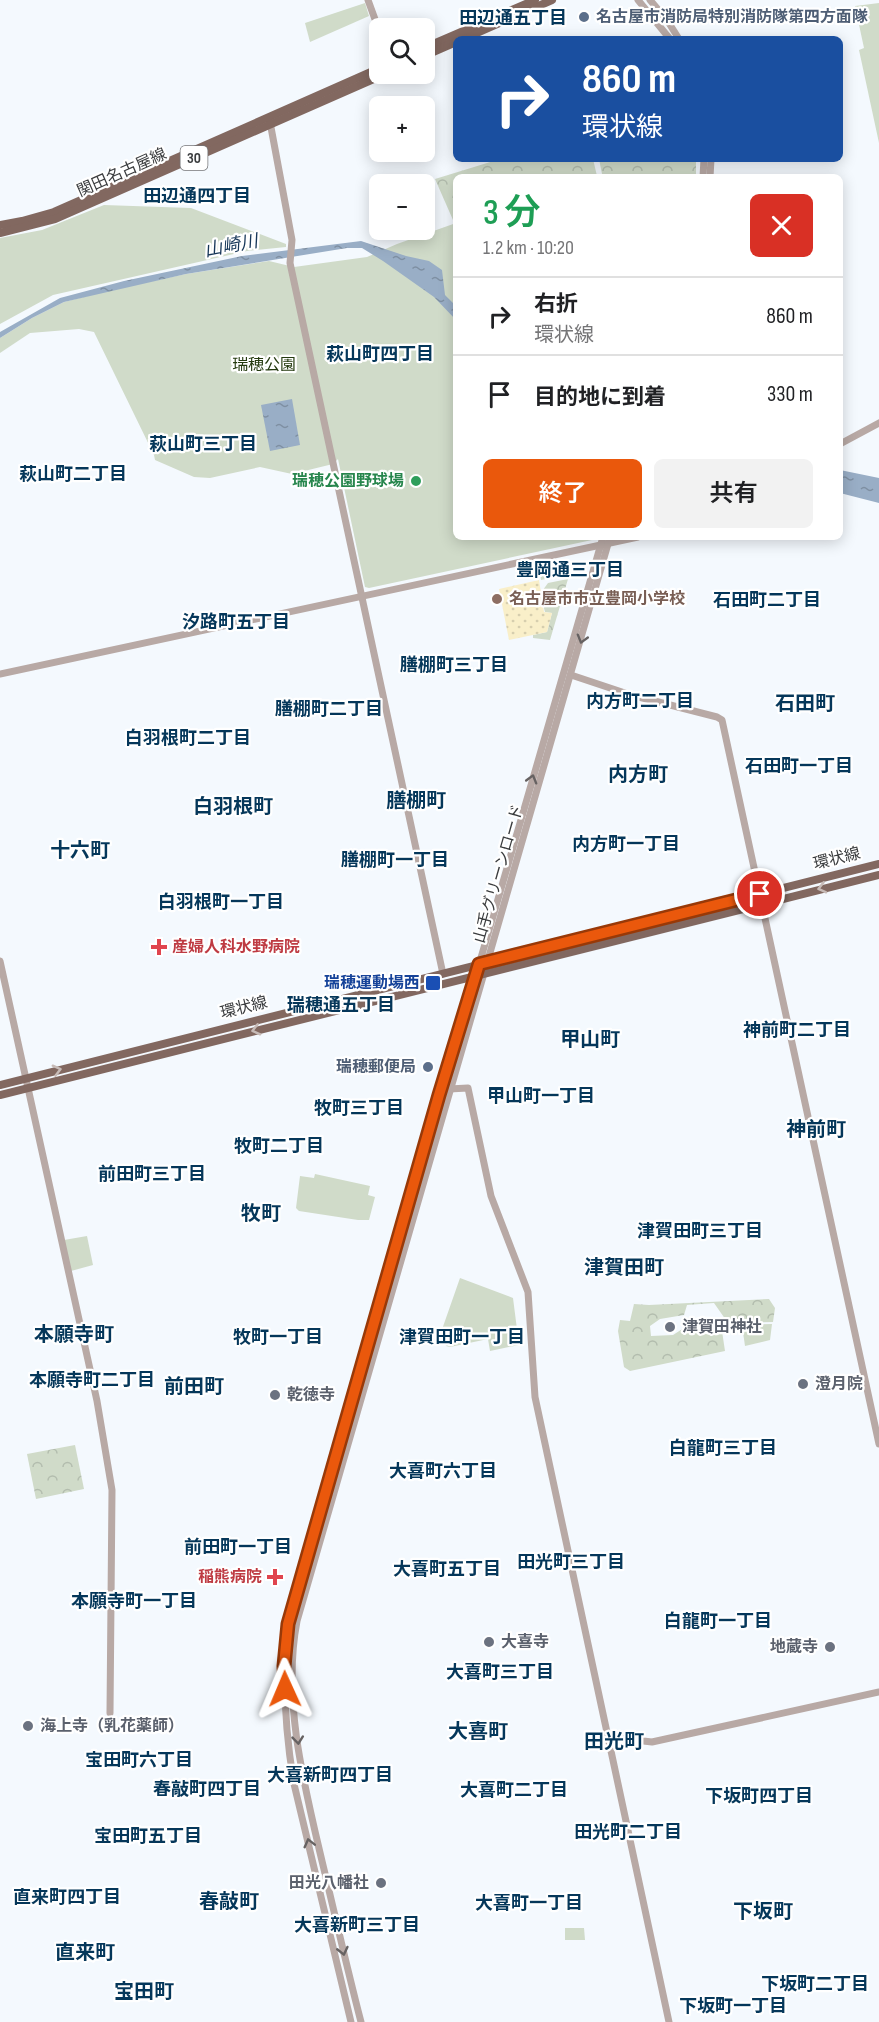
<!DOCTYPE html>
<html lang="ja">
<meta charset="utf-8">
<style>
body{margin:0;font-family:"Sofia Sans Condensed","Noto Sans JP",sans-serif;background:#f2f2f2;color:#202124;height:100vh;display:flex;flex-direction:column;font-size:22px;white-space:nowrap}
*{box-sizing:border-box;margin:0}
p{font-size:20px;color:#757577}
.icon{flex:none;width:33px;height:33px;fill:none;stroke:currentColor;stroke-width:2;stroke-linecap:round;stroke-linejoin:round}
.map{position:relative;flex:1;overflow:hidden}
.drawer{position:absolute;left:453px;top:174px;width:390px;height:366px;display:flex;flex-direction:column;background:#fff;border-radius:9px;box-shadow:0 3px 15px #0003}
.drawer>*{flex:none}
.guide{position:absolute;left:453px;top:36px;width:390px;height:126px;border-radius:9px;box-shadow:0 3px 15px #0003;background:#1a4fa0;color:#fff;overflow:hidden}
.tools{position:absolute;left:369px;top:18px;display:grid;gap:12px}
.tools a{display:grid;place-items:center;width:66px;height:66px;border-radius:9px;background:#fff;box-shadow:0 3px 15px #0003;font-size:30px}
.pin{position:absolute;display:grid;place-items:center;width:51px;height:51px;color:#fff;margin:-26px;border:3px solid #fff;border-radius:50%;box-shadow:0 2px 6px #0007}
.me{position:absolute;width:66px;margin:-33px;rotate:359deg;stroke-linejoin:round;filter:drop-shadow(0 0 4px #0008)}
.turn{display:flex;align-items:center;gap:21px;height:126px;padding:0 30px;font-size:27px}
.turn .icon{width:78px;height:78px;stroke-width:2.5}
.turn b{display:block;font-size:42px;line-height:51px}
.round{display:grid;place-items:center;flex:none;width:63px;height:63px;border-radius:9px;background:#f2f2f2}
.head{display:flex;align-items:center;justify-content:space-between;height:102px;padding:0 30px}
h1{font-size:36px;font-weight:600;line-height:45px;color:#1e9e55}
.action{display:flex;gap:12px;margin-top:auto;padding:12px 30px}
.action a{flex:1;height:69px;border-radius:9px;background:#ea580c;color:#fff;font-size:24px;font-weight:600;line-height:69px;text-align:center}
.action a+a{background:#f2f2f2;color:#202124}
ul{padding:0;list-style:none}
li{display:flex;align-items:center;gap:18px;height:78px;padding:0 30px;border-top:2px solid #e0e0e0}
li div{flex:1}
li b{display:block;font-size:22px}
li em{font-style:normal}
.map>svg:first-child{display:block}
.forest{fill:url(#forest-crowns)}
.sand{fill:url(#sand-dots)}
.park{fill:#d0dbc9}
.water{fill:url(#water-ripples)}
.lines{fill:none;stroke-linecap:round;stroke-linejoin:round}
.tertiary{stroke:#b8a9a5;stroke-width:7}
.primary{stroke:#826860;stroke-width:8}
.oneway{stroke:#666262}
.oneway2{stroke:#c7bbb7}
.route-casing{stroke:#983908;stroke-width:15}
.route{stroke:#ea580c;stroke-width:10}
.service-dot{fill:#5c6f8a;stroke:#fff;stroke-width:2}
.leisure-dot{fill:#2e9e5b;stroke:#fff;stroke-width:2}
.education-dot{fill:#8d6e63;stroke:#fff;stroke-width:2}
.health-dot{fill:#e0444e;stroke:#fff;stroke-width:2}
.transit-dot{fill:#1a4fb4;stroke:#fff;stroke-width:2}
.worship-dot{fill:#6b7280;stroke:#fff;stroke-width:2}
.labels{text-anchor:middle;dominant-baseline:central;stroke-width:4.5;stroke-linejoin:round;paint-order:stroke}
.shield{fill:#fff;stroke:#757678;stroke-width:1.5}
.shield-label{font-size:15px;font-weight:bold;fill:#3a3c3e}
.service-label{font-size:16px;font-weight:bold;fill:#4e5e75;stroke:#fff;text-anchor:start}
.street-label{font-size:16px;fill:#3a3c3e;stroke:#fff}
.park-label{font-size:16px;fill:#243a0f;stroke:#fff}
.leisure-label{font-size:16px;font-weight:bold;fill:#27864d;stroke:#fff;text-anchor:end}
.education-label{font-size:16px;font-weight:bold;fill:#785e54;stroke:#fff;text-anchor:start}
.health-label{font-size:16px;font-weight:bold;fill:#be3a42;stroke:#fff;text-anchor:start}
.transit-label{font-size:16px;font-weight:bold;fill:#164399;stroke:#fff;text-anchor:end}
.worship-label{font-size:16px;font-weight:bold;fill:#5b616d;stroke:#fff;text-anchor:start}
.neighbourhood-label{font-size:18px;font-weight:bold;fill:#05375a;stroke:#fff}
.water-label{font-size:18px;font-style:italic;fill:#163658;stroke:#fff}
.quarter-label{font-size:20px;font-weight:bold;fill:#05375a;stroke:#fff}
</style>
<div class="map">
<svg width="879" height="2022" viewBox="0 0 879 2022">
<defs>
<pattern id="forest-crowns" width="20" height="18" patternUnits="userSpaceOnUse" patternTransform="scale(1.5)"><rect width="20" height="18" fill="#d0dbc9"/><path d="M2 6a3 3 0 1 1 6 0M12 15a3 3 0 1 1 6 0" fill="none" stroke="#b3bdae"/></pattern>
<pattern id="sand-dots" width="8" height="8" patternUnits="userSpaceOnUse" patternTransform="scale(1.5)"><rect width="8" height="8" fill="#f9efc9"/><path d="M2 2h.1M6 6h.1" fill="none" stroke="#d6ceae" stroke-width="1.8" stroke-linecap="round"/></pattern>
<pattern id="water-ripples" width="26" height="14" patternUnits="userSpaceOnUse" patternTransform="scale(1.5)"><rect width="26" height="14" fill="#99aec6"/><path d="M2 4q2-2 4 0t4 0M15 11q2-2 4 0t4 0" fill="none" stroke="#7e8fa2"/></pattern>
</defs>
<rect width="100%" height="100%" fill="#f4f9fe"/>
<g class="forest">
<path d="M500,159H593L597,176L456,177V219L453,220L435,179Z"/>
<path d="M599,159H696V177H619L602,174Z"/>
<path d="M568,579L550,640L533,638V635L547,632L552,613L545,612L540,594L548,583Z"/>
<path d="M769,1299L775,1308L773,1322L728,1323L714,1303L687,1305L684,1315L660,1319L650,1326L651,1336L673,1335L687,1326L722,1331L725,1351L630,1371L624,1367L618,1331L620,1320L630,1321L634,1304L649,1305Z"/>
<path d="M75,1445L84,1489L36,1499L27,1454Z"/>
</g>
<path class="sand" d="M539,580L544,612L552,613L547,632L509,640L499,589Z"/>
<g class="park">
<path d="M365,3L369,16L310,42L305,23Z"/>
<path d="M879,3V143L859,50L864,48L855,6Z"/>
<path d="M104,205L191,208L286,244V247L247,251L53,295L0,324V238L42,230Z"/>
<path d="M456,223V537H595L592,540L369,588L365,587L338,459L333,464L292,474L260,467L210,478L194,477L155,460L154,455L94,332L79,329L30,333L0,353V338L32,318L64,302L115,289L186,274L269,261L294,267L367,257L397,244Z"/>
<path d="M566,560L569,574L541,580L539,566Z"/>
<path d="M315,1174L370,1186L368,1195L375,1197L369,1220H358L299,1211L296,1208L300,1176L314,1178Z"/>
<path d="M87,1236L93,1265L71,1271L64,1240Z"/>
<path d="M460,1278L513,1298L519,1345L490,1351L488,1339L450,1347L446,1346L444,1340L439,1338Z"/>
<path d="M772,1324L770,1340L745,1346L742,1325Z"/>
<path d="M565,1928H584L585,1940H565Z"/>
</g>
<g class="water">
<path d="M361,241L406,256L429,261L442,270L445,295L456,306V320L434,297L383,261L362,248H347L186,274L64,302L32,318L0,338V332L60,298L124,281L242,256Z"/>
<path d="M292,399L300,445L270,451L261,405Z"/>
<path d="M840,470L879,478V503L840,493Z"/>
</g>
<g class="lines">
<g class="tertiary">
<path d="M368,0L380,33"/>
<path d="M638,0L670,39"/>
<path d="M650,0L667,20L679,39"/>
<path d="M270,122L292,240L290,263L443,974"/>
<path d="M703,177L704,159"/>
<path d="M710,177L711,159"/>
<path d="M840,444L879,423"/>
<path d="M0,674L638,537"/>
<path d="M571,675L631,695L717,717L722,720L879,1444"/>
<path d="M0,961L97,1401L112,1490L110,1713"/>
<path d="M449,1089L468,1088L491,1196L528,1292L535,1397L608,1737"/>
<path d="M351,2022L294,1784C285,1731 282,1677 288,1624L439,1095L476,975L603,537"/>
<path d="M361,2022C347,1968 335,1915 322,1861C304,1785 282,1699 297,1621L610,537"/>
<path d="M669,2022L608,1737L652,1742L879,1692"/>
</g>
<g class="primary">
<path d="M463,39L552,0"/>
<path d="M424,48L535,0"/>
<path d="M424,56L456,42"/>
<path d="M0,225L22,221L54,212L380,68"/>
<path d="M0,233L55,219L385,74"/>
<path d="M0,1085L879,864"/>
<path d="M0,1095L879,875"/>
</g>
</g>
<defs><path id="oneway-chevron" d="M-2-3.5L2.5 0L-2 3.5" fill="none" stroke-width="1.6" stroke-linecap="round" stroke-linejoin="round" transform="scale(1.5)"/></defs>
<g class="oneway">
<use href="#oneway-chevron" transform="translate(582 639) rotate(106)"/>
<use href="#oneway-chevron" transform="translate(532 779) rotate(-74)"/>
<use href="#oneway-chevron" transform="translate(298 1740) rotate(84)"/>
<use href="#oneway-chevron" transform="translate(309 1843) rotate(-104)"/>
<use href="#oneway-chevron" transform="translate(343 1951) rotate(77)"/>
</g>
<g class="oneway2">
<use href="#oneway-chevron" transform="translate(822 888) rotate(166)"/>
<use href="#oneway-chevron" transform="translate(256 1030) rotate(166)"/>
<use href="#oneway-chevron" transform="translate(57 1070) rotate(-15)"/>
</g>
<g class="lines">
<g class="route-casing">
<path id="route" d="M285,1689L284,1666L288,1624L439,1095L479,964L760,894"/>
</g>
<use href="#route" class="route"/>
</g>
<g class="service-dot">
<circle cx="584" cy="17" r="6"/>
<circle cx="428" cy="1067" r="6"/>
</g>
<circle class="leisure-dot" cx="416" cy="481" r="6"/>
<circle class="education-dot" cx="497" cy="599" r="6"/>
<g class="health-dot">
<path d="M156 938h6v6h6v6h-6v6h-6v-6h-6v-6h6z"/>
<path d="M272 1568h6v6h6v6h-6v6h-6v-6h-6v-6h6z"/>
</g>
<rect class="transit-dot" x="425" y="975" width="16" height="16" rx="3"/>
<g class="worship-dot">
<circle cx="670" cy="1327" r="6"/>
<circle cx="803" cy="1384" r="6"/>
<circle cx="275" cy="1395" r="6"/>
<circle cx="489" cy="1642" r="6"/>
<circle cx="830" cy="1647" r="6"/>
<circle cx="28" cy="1726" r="6"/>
<circle cx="381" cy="1883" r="6"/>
</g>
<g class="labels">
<rect class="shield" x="180.5" y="146" width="27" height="24" rx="4.5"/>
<g class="shield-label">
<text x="194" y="158">30</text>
</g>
<g class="service-label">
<text x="596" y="17">名古屋市消防局特別消防隊第四方面隊</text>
<text x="416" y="1067" text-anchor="end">瑞穂郵便局</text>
</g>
<g class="street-label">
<text transform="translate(122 173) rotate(-24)">関田名古屋線</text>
<text transform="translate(837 859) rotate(-14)">環状線</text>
<text transform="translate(499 874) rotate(-74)">山手グリーンロード</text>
<text transform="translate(244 1008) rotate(-14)">環状線</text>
</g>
<g class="park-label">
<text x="264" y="365">瑞穂公園</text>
</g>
<g class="leisure-label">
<text x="404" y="481">瑞穂公園野球場</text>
</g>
<g class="education-label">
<text x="509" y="599">名古屋市市立豊岡小学校</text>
</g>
<g class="health-label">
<text x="172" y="947">産婦人科水野病院</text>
<text x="262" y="1577" text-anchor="end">稲熊病院</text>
</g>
<g class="transit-label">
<text x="420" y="983">瑞穂運動場西</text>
</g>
<g class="worship-label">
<text x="682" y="1327">津賀田神社</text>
<text x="815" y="1384">澄月院</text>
<text x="287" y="1395">乾徳寺</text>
<text x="501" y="1642">大喜寺</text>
<text x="818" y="1647" text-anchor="end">地蔵寺</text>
<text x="40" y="1726">海上寺（乳花薬師）</text>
<text x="369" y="1883" text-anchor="end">田光八幡社</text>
</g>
<g class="neighbourhood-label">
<text x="513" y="18">田辺通五丁目</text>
<text x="197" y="196">田辺通四丁目</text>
<text x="380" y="354">萩山町四丁目</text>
<text x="203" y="444">萩山町三丁目</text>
<text x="73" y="474">萩山町二丁目</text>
<text x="570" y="570">豊岡通三丁目</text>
<text x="767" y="600">石田町二丁目</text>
<text x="236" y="622">汐路町五丁目</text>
<text x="454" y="665">膳棚町三丁目</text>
<text x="640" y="701">内方町二丁目</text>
<text x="329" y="709">膳棚町二丁目</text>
<text x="188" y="738">白羽根町二丁目</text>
<text x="799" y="766">石田町一丁目</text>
<text x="626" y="844">内方町一丁目</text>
<text x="395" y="860">膳棚町一丁目</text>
<text x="221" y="902">白羽根町一丁目</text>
<text x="341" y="1005">瑞穂通五丁目</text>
<text x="797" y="1030">神前町二丁目</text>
<text x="541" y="1096">甲山町一丁目</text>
<text x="359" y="1108">牧町三丁目</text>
<text x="279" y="1146">牧町二丁目</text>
<text x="152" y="1174">前田町三丁目</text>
<text x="700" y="1231">津賀田町三丁目</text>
<text x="278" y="1337">牧町一丁目</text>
<text x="462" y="1337">津賀田町一丁目</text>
<text x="92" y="1380">本願寺町二丁目</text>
<text x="723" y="1448">白龍町三丁目</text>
<text x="443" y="1471">大喜町六丁目</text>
<text x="238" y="1547">前田町一丁目</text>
<text x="571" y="1562">田光町三丁目</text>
<text x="447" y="1569">大喜町五丁目</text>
<text x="134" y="1601">本願寺町一丁目</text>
<text x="718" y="1621">白龍町一丁目</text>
<text x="500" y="1672">大喜町三丁目</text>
<text x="139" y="1760">宝田町六丁目</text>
<text x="330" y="1775">大喜新町四丁目</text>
<text x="207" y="1789">春敲町四丁目</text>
<text x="514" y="1790">大喜町二丁目</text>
<text x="759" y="1796">下坂町四丁目</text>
<text x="628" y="1832">田光町二丁目</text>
<text x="148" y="1836">宝田町五丁目</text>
<text x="67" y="1897">直来町四丁目</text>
<text x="529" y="1903">大喜町一丁目</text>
<text x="357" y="1925">大喜新町三丁目</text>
<text x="815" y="1984">下坂町二丁目</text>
<text x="733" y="2006">下坂町一丁目</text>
</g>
<g class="water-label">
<text transform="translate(231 246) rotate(-11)">山崎川</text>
</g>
<g class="quarter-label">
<text x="805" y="704">石田町</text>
<text x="638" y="775">内方町</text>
<text x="416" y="801">膳棚町</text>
<text x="233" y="807">白羽根町</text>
<text x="80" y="851">十六町</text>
<text x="590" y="1040">甲山町</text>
<text x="816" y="1130">神前町</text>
<text x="261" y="1214">牧町</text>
<text x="624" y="1268">津賀田町</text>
<text x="74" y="1335">本願寺町</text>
<text x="194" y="1387">前田町</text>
<text x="478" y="1732">大喜町</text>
<text x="614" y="1742">田光町</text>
<text x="229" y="1902">春敲町</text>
<text x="763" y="1912">下坂町</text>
<text x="85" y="1953">直来町</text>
<text x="144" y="1992">宝田町</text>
</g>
</g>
</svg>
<div class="tools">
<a><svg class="icon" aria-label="search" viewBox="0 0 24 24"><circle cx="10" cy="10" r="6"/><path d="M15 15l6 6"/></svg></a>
<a>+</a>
<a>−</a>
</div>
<div class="pin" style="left:760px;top:894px;background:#d93025"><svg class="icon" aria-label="arrive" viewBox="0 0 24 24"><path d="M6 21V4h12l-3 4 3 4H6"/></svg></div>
<svg class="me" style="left:285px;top:1689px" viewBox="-20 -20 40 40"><path d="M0-17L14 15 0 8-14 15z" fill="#ea580c" stroke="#fff" stroke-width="4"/></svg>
<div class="guide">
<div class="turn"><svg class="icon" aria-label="right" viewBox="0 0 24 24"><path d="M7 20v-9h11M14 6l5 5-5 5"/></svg><div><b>860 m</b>環状線</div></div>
</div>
<section class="drawer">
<div class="head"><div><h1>3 分</h1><p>1.2 km · 10:20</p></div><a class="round" style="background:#d93025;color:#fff"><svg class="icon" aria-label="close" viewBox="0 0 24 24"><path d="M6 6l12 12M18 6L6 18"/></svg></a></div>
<ul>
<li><svg class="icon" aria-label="right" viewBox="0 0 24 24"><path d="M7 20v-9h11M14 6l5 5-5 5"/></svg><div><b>右折</b><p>環状線</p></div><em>860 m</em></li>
<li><svg class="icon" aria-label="arrive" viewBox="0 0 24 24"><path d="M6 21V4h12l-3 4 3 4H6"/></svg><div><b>目的地に到着</b></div><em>330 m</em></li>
</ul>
<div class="action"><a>終了</a><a>共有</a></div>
</section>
</div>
